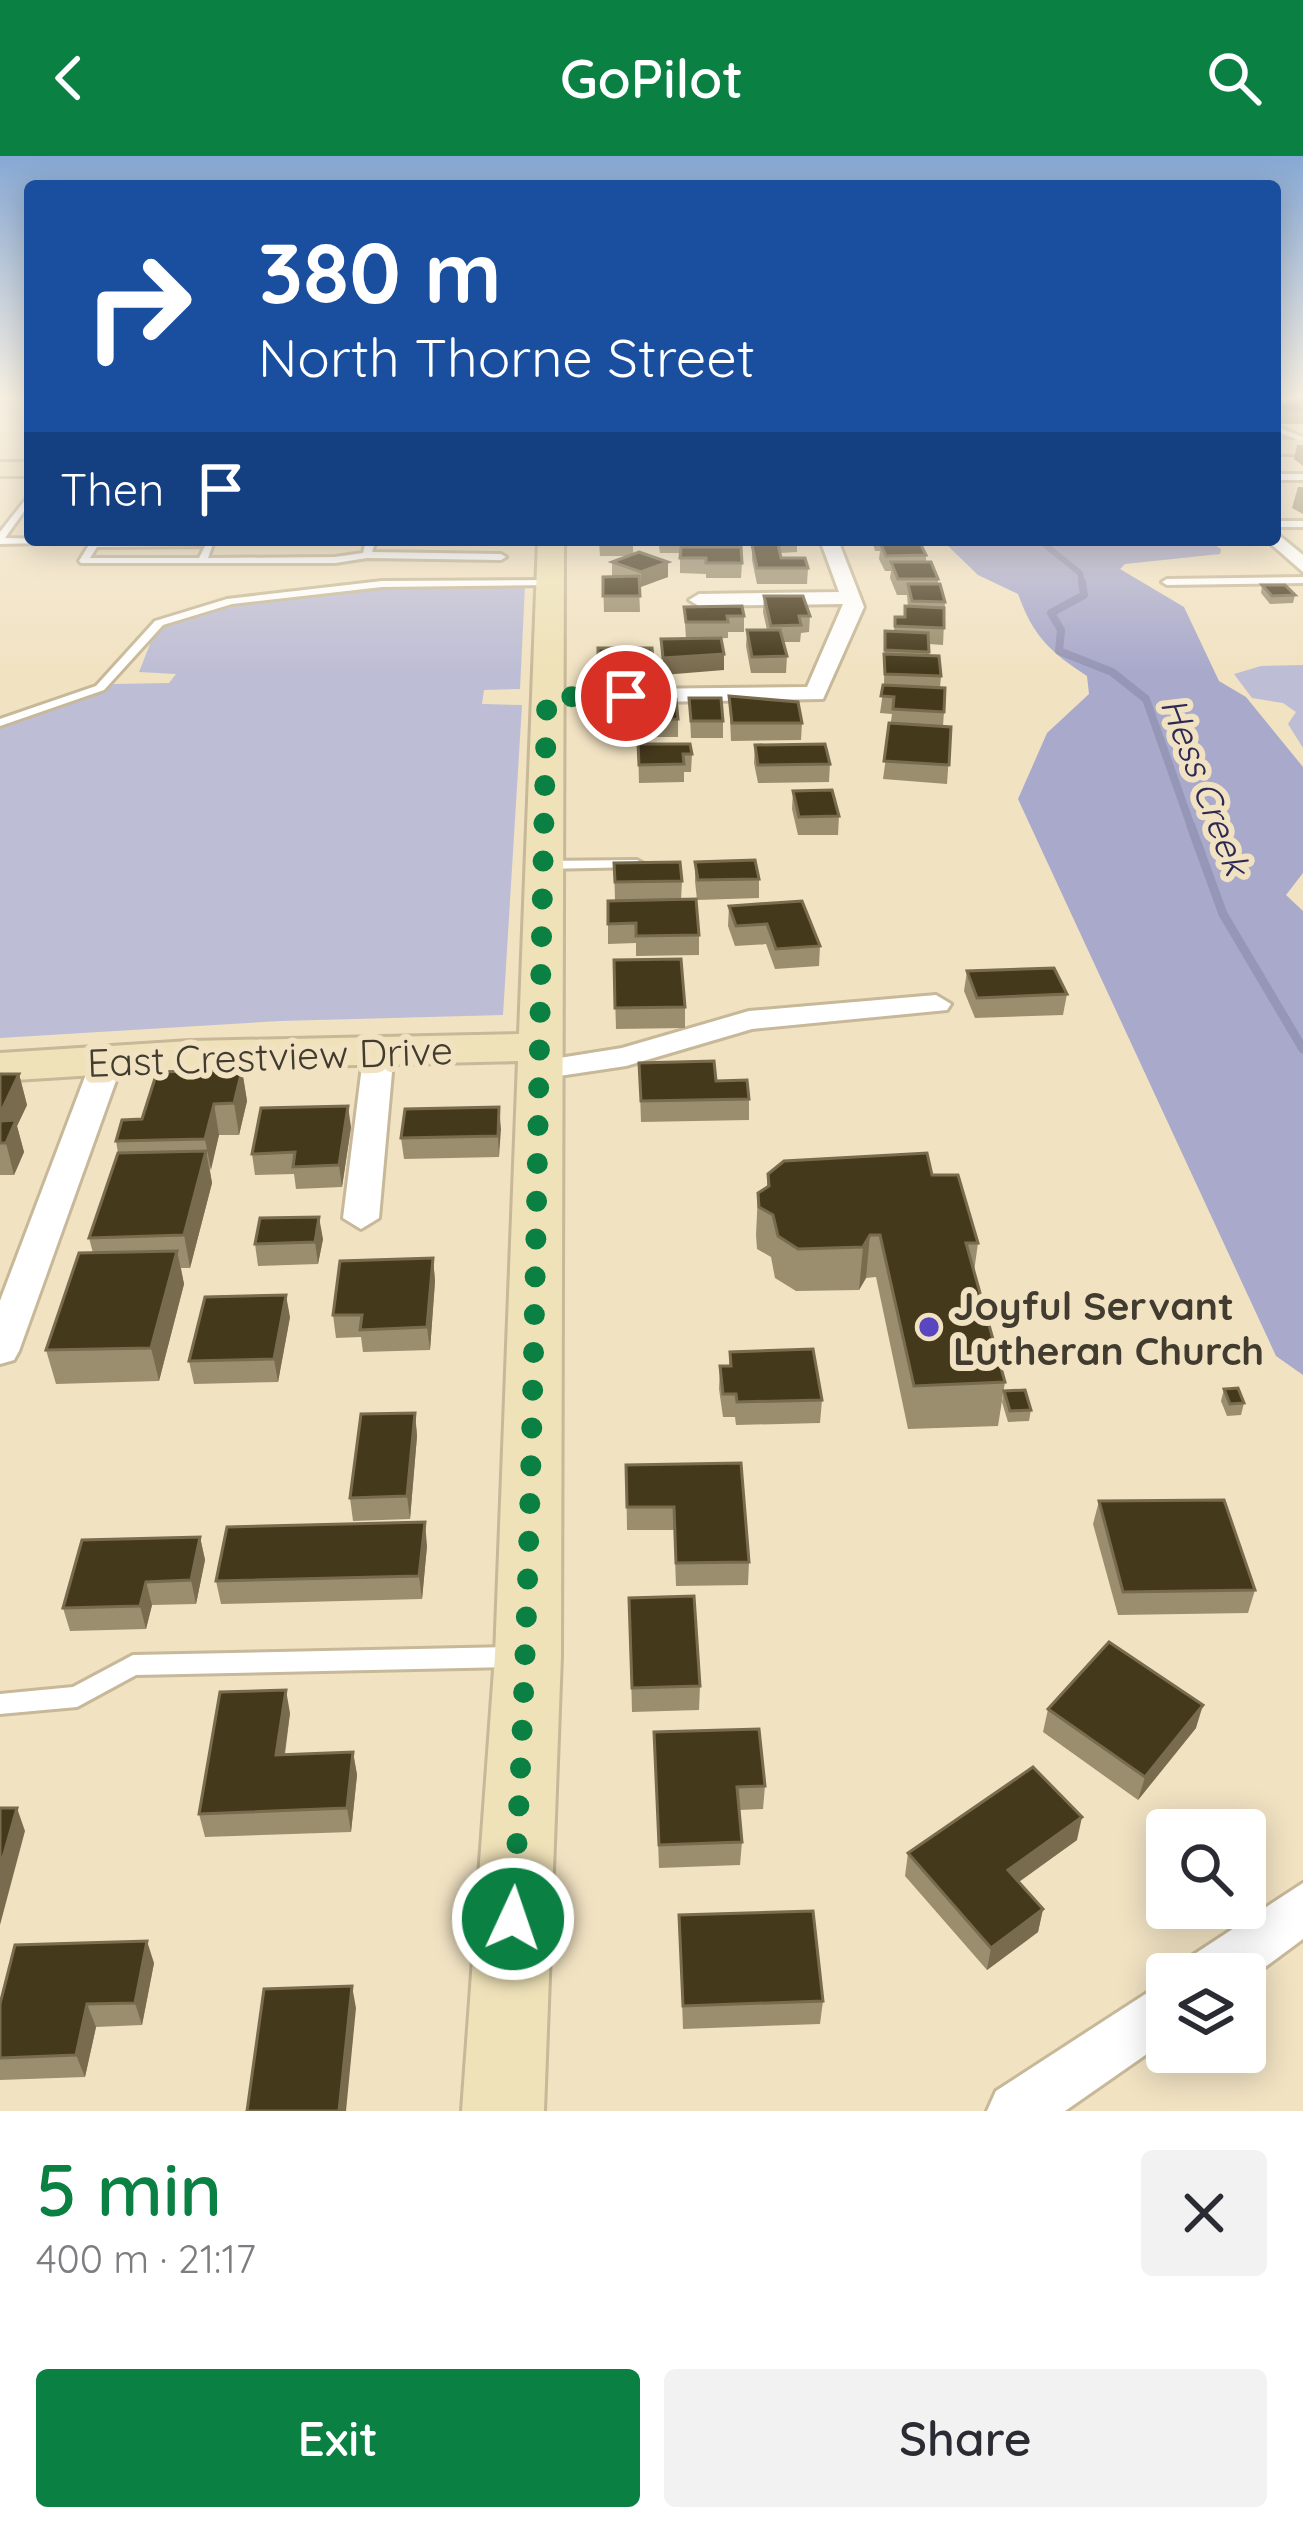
<!DOCTYPE html>
<meta charset="utf-8">
<style>
body{margin:0;font-family:Quicksand,sans-serif;background:#f2f2f3;color:#2b2b33;height:100vh;display:flex;flex-direction:column;font-size:45px;white-space:nowrap}
*{box-sizing:border-box;margin:0}
p{font-size:39px;color:#7c7c81}
.icon{flex:none;width:66px;height:66px;fill:none;stroke:currentColor;stroke-width:2;stroke-linecap:round;stroke-linejoin:round}
.map{position:relative;height:1955px;overflow:hidden}
.panel{display:flex;flex-direction:column;background:#fff;flex:1}
.panel>*{flex:none}
.top-card{position:absolute;left:24px;top:24px;width:1257px;height:366px;border-radius:12px;box-shadow:0 6px 30px #0003;background:#1a4fa0;color:#fff;overflow:hidden}
.fabs{position:absolute;left:1146px;top:1653px;display:grid;gap:24px}
.fabs a{display:grid;place-items:center;width:120px;height:120px;border-radius:12px;background:#fff;box-shadow:0 6px 30px #0003;font-size:60px}
.pin{position:absolute;display:grid;place-items:center;width:102px;height:102px;color:#fff;margin:-51px;border:6px solid #fff;border-radius:50%;box-shadow:0 3px 12px #0007}
.me{position:absolute;width:132px;margin:-66px;rotate:3deg;stroke-linejoin:round;filter:drop-shadow(0 0 9px #0008)}
.turn{display:flex;align-items:center;gap:42px;height:252px;padding:0 36px;font-size:54px}
.turn .icon{width:156px;height:156px;stroke-width:2.5}
.turn b{display:block;font-size:84px;line-height:102px}
.then{display:flex;align-items:center;height:114px;padding:0 36px;background:#0003;gap:24px;font-size:45px}
.round{display:grid;place-items:center;flex:none;width:126px;height:126px;border-radius:12px;background:#f2f2f3}
.headline{display:flex;align-items:center;justify-content:space-between;height:204px;padding:0 36px}
h1{font-size:72px;font-weight:600;line-height:90px;color:#0b8043}
.primary-button{display:flex;gap:24px;margin-top:auto;padding:24px 36px}
.primary-button a{flex:1;height:138px;border-radius:12px;background:#0b8043;color:#fff;font-size:48px;font-weight:600;line-height:138px;text-align:center}
.primary-button a+a{background:#f2f2f3;color:#2b2b33}
header{display:flex;justify-content:space-between;align-items:center;height:156px;padding:0 36px;background:#0b8043;color:#fff;font-size:54px;font-weight:600}
.map>svg:first-child{display:block}
.green{fill:#bdbdd5}
.forest{fill:#a9a9cb}
.lines{fill:none;stroke-linecap:round;stroke-linejoin:round}
.stream-far2{stroke:#9696b6;stroke-width:6}
.stream-far1{stroke:#9696b6;stroke-width:8}
.stream{stroke:#9696b6;stroke-width:9}
.lane-casing{stroke:#c6b898;stroke-width:6}
.street-casing{stroke:#c6b898;stroke-width:6}
.secondary-casing{stroke:#c6b898;stroke-width:6}
.lane{fill:#fff;fill-rule:evenodd}
.street{fill:#fff;fill-rule:evenodd}
.secondary{fill:#efe2b8;fill-rule:evenodd}
.wall{fill:#9b8e6f}
.shaded-wall{fill:#796c4e}
.building{fill:#45391c;stroke:#796c4e;stroke-width:3}
.route{stroke:#0b8043;stroke-width:21;stroke-dasharray:0 37.8}
.poi-dot{fill:#5a47bf;stroke:#f1e2c2;stroke-width:4.5}
.labels{text-anchor:middle;dominant-baseline:central;stroke-width:12;stroke-linejoin:round;paint-order:stroke}
.far-water-label{font-size:36px;font-style:italic;fill:#2d2955;stroke:#f1e2c2}
.street-label{font-size:39px;fill:#413c2f;stroke:#f1e2c2}
.poi-label{font-size:39px;font-weight:bold;fill:#413c2f;stroke:#f1e2c2;text-anchor:start}
</style>
<header><svg class="icon" aria-label="back" viewBox="0 0 24 24"><path d="M15 5l-7 7 7 7"/></svg>GoPilot<svg class="icon" aria-label="search" viewBox="0 0 24 24"><circle cx="10" cy="10" r="6"/><path d="M15 15l6 6"/></svg></header>
<div class="map">
<svg width="1303" height="1955" viewBox="0 0 1303 1955">
<rect width="100%" height="100%" fill="#f1e2c2"/>
<g class="green">
<path d="M439,428L525,430L520,533L484,534L482,548L522,549L503,859L280,865L0,882V569L114,528L169,527L176,518L139,516L156,473C248,439 342,434 439,428Z"/>
<path d="M1303,509V592L1288,568L1296,556L1283,547L1252,542L1234,518L1261,510Z"/>
</g>
<path class="forest" d="M953,384H1207L1221,393L1220,398L1125,408L1120,413L1184,451L1219,525L1246,541L1303,611V717L1286,739L1303,755V1219L1276,1200L1018,643L1047,577L1089,538L1087,520C1050,496 1033,480 1018,438L978,419L948,390Z"/>
<g class="lines">
<path class="stream-far2" d="M1039,384L1080,417L1082,429"/>
<path class="stream-far1" d="M1082,426L1084,439L1051,457L1061,474L1059,495L1112,516L1146,543L1192,673"/>
<path class="stream" d="M1191,670L1223,758L1303,893"/>
<g class="lane-casing">
<g id="lane">
<path d="M1275,270L1303,281V286L1275,275Z"/>
<rect x="1275" y="318" width="28" height="6"/>
<path d="M30,338V347L5,382L88,384L86,386L0,388V376Z"/>
<rect x="1275" y="365" width="28" height="6"/>
<path d="M92,384L214,385L208,402L335,401L363,397L366,384H376L372,396L501,398L506,401L501,404L367,402L335,407H81L79,405ZM205,390L199,402H90L97,391Z"/>
<path d="M1303,421V427L1167,429L1162,426L1167,423Z"/>
<path d="M550,424L553,425V429L382,431L232,448L163,469L104,534L0,570V563L96,530L155,465L227,443L382,425Z"/>
<path d="M637,704L644,708L642,711L542,713L535,709L542,705Z"/>
<path d="M512,1491L520,1494L523,1501L520,1508L512,1511L136,1519L77,1551L0,1558V1538L73,1531L133,1499Z"/>
</g>
</g>
<g class="street-casing">
<g id="street">
<path d="M1275,376L1303,399V416L1269,386L1275,384Z"/>
<path d="M820,384H838L864,451L823,543L547,548L536,541L547,534L807,531L843,448L699,450L689,444L699,438L839,436Z"/>
<path d="M936,839L951,848L947,854L752,873L626,910L539,923L523,914L528,907L622,892L749,855Z"/>
<path d="M379,885L394,894L379,1062L361,1073L343,1062L364,894Z"/>
<path d="M107,896L123,905L19,1195L14,1204L0,1208V1145L91,905Z"/>
<path d="M1303,1727V1783L1245,1826V1818H1185L1193,1799Z"/>
<path d="M1167,1824V1884L1065,1955H987L996,1935Z"/>
</g>
</g>
<g class="secondary-casing">
<g id="secondary">
<rect x="1275" y="284" width="28" height="14"/>
<rect x="0" y="306" width="30" height="14"/>
<path d="M538,384H564L561,1500L544,1955H462L495,1500L518,905L190,913L0,925V897L190,885L519,878Z"/>
</g>
</g>
<use href="#lane" class="lane"/>
<use href="#street" class="street"/>
<use href="#secondary" class="secondary"/>
</g>
<g class="wall">
<path d="M1303,245V268H1281L1275,263L1276,248Z"/>
<path d="M1297,289H1303V310L1294,303Z"/>
<path d="M1298,331H1303V358L1292,352Z"/>
<path d="M599,384L633,385V398L668,406V421L639,430L640,456H604L603,421H612V406L629,400H600Z"/>
<path d="M658,384H690V391L742,407L741,422H706V418L680,417V397H660Z"/>
<path d="M759,384H797V396L780,397L781,402L808,412L807,428H757L752,404V389L769,388L768,387H760Z"/>
<path d="M872,384H920L926,399V406L938,423V428L945,446L943,489L929,488V500L941,520L940,532L944,556L943,570L951,571L947,628L883,623L892,558L880,557L884,529L885,475H894L895,461H904L908,451L907,439H897L890,422L891,415H885L879,403L880,395H875Z"/>
<path d="M1262,429L1295,439L1293,447L1270,448L1261,437Z"/>
<path d="M764,440L810,460L809,476L801,477L800,486H783L787,500L786,517H751L746,490L747,474H767L763,456Z"/>
<path d="M684,451L744,460V476H728V482L686,483Z"/>
<path d="M598,492L653,503V520L599,521Z"/>
<path d="M729,540L802,567L801,584L731,585Z"/>
<path d="M689,542L723,565V582H691Z"/>
<path d="M636,543L678,563V581H637Z"/>
<path d="M638,588L692,598L691,616H684V626L639,627Z"/>
<path d="M755,589L830,608L829,626L758,627L754,607Z"/>
<path d="M793,635L839,660L838,679H798L792,653Z"/>
<path d="M695,706L759,723V742L697,744L695,725Z"/>
<path d="M614,707L682,725L681,744L699,779V799L636,800V787L608,788V745H615Z"/>
<path d="M729,750L820,790L819,810L775,813L766,788L735,790L728,770Z"/>
<path d="M614,804L685,851V872L616,873Z"/>
<path d="M967,815L1067,838L1063,859L975,862L964,835Z"/>
<path d="M639,907L716,925L749,943V964L641,966Z"/>
<path d="M242,914L247,945L239,979H219L210,1014L212,1027L190,1112H181L184,1128L159,1225L56,1228L46,1194L93,1097L89,1082L118,997L116,985L142,963Z"/>
<path d="M0,918H19L27,949L17,970L24,996L14,1019H0Z"/>
<path d="M499,951V1001L404,1003L401,982Z"/>
<path d="M351,971L342,1031L296,1033L294,1018L255,1019L252,998Z"/>
<path d="M768,1018L932,1019L978,1087L974,1116L1005,1226L998,1270L908,1273L876,1121L866,1122L859,1134L796,1135L775,1122L771,1101L757,1093L756,1079L758,1037L767,1031Z"/>
<path d="M323,1083L318,1108L258,1110L255,1088Z"/>
<path d="M433,1102L435,1125L430,1194L363,1196L361,1181L336,1182L333,1159Z"/>
<path d="M290,1161L278,1226L194,1228L189,1205Z"/>
<path d="M730,1196L822,1244L820,1267L736,1269L735,1261H723L719,1233L720,1210H729Z"/>
<path d="M1224,1233L1244,1247L1241,1259L1227,1260L1221,1245Z"/>
<path d="M1004,1235L1031,1254L1029,1265L1008,1266L1002,1246Z"/>
<path d="M415,1257L417,1280L410,1363L353,1365L350,1342Z"/>
<path d="M626,1309L749,1406L748,1429L676,1430L674,1374H627Z"/>
<path d="M1099,1345L1255,1434L1248,1457L1118,1459L1093,1368Z"/>
<path d="M200,1381L205,1404L196,1448L152,1449L146,1473L70,1475L63,1452Z"/>
<path d="M427,1390L422,1443L221,1448L216,1425Z"/>
<path d="M629,1442L700,1530L699,1554L632,1556Z"/>
<path d="M1048,1553L1196,1572L1138,1644L1043,1576Z"/>
<path d="M290,1557L285,1599L353,1596L357,1619L351,1676L205,1681L199,1658Z"/>
<path d="M654,1576L765,1630L763,1653L739,1654L742,1686L740,1709L659,1712Z"/>
<path d="M1077,1684L1019,1726L1043,1753L1038,1776L987,1814L905,1720L908,1697Z"/>
<path d="M679,1759L823,1845L820,1868L683,1873Z"/>
<path d="M154,1807L142,1869L96,1871L85,1921L0,1924V1848Z"/>
</g>
<g class="shaded-wall">
<path d="M668,406V421L641,431V416Z"/>
<path d="M724,498V514L663,519V502Z"/>
<path d="M242,914L247,945L239,979L234,947Z"/>
<path d="M19,918L27,949L17,970L24,996L14,1019L6,987L0,977V958Z"/>
<path d="M214,948L219,979L211,1014L205,983Z"/>
<path d="M348,950L351,971L342,1031L339,1009Z"/>
<path d="M499,951L501,973L499,1001L498,980Z"/>
<path d="M206,995L212,1027L190,1112L184,1079Z"/>
<path d="M319,1061L323,1083L318,1108L315,1086Z"/>
<path d="M870,1079L866,1122L859,1134L863,1091Z"/>
<path d="M177,1095L184,1128L159,1225L151,1192Z"/>
<path d="M433,1102L435,1125L430,1194L427,1171Z"/>
<path d="M286,1139L290,1161L278,1226L274,1203Z"/>
<path d="M415,1257L417,1280L410,1363L407,1340Z"/>
<path d="M425,1366L427,1390L422,1443L419,1420Z"/>
<path d="M200,1381L205,1404L196,1448L191,1424Z"/>
<path d="M146,1426L152,1449L146,1473L140,1450Z"/>
<path d="M286,1534L290,1557L281,1623L276,1599Z"/>
<path d="M1203,1549L1196,1572L1138,1644L1145,1621Z"/>
<path d="M353,1596L357,1619L351,1676L347,1652Z"/>
<path d="M17,1652L25,1675L0,1769V1712Z"/>
<path d="M1082,1661L1077,1684L1003,1737L1008,1714Z"/>
<path d="M1043,1753L1038,1776L987,1814L991,1792Z"/>
<path d="M147,1785L154,1807L142,1869L135,1847Z"/>
<path d="M352,1830L356,1852L346,1955H339Z"/>
<path d="M87,1848L96,1871L85,1921L76,1899Z"/>
</g>
<g class="building">
<path d="M1302,244L1303,255H1283L1276,248Z"/>
<path d="M880,387H920L926,399L886,400Z"/>
<path d="M778,388L781,402H805L808,412H757L752,389Z"/>
<path d="M681,391H741L742,407H706V402H680Z"/>
<path d="M639,396L668,406L641,416L612,406Z"/>
<path d="M891,406H931L938,423H898Z"/>
<path d="M639,420L640,440H603V421Z"/>
<path d="M908,428H940L945,446L912,445Z"/>
<path d="M1262,429H1285L1295,439L1272,440Z"/>
<path d="M764,440H803L810,460H799L801,469L771,470Z"/>
<path d="M742,450L744,460H727L728,466H686L684,451Z"/>
<path d="M905,450L944,452V472L895,470V461H905Z"/>
<path d="M747,474H780L787,500L752,501Z"/>
<path d="M885,475L928,477L929,496L885,494Z"/>
<path d="M721,482L724,498L663,502L661,483Z"/>
<path d="M598,492H652L653,503L598,504Z"/>
<path d="M884,498L939,500L941,520L885,518Z"/>
<path d="M883,529L945,532L944,556L893,553L894,541L881,540Z"/>
<path d="M729,540L798,546L802,567H732Z"/>
<path d="M689,542H721L723,565H691Z"/>
<path d="M636,543H676L678,563L637,564Z"/>
<path d="M889,567L951,571L949,609L884,605Z"/>
<path d="M638,588H690L692,598H683L684,608L639,609Z"/>
<path d="M825,588L830,608L758,609L755,589Z"/>
<path d="M832,634L839,660L799,661L793,635Z"/>
<path d="M755,704L759,723L698,724L695,706Z"/>
<path d="M680,706L682,725L615,726L614,707Z"/>
<path d="M696,743L699,779L636,780V767L608,768V745Z"/>
<path d="M802,745L820,790L776,793L767,768L736,770L729,750Z"/>
<path d="M681,803L685,851L615,852L614,804Z"/>
<path d="M1054,812L1067,838L977,842L967,815Z"/>
<path d="M714,905L716,925L747,924L749,943L641,945L639,907Z"/>
<path d="M242,914L234,947L214,948L205,983L116,985L122,964L142,963L157,916Z"/>
<path d="M0,918H19L0,958Z"/>
<path d="M348,950L339,1009L293,1011L295,996L252,998L261,952Z"/>
<path d="M499,951L498,980L401,982L405,953Z"/>
<path d="M16,964L6,987H0V965Z"/>
<path d="M206,995L184,1079L89,1082L118,997Z"/>
<path d="M927,997L932,1019H958L978,1087H966L1005,1226L914,1230L880,1079H870L863,1091L798,1093L778,1080L773,1059L759,1051L758,1037L769,1030L768,1018L784,1005Z"/>
<path d="M319,1061L315,1086L255,1088L260,1062Z"/>
<path d="M177,1095L151,1192L46,1194L79,1097Z"/>
<path d="M433,1102L427,1171L360,1174L362,1159H333L340,1105Z"/>
<path d="M286,1139L274,1203L189,1205L205,1141Z"/>
<path d="M813,1193L822,1244L737,1246L736,1238H723L720,1210H731L730,1196Z"/>
<path d="M1238,1232L1244,1247L1230,1248L1224,1233Z"/>
<path d="M1025,1234L1031,1254L1010,1255L1004,1235Z"/>
<path d="M415,1257L407,1340L350,1342L361,1258Z"/>
<path d="M741,1307L749,1406L676,1407L674,1351H627L626,1309Z"/>
<path d="M1224,1344L1255,1434L1123,1436L1099,1345Z"/>
<path d="M425,1366L419,1420L216,1425L227,1371Z"/>
<path d="M200,1381L191,1424L146,1426L140,1450L63,1452L82,1384Z"/>
<path d="M694,1440L700,1530L632,1532L629,1442Z"/>
<path d="M1109,1486L1203,1549L1145,1621L1048,1553Z"/>
<path d="M286,1534L276,1599L353,1596L347,1652L199,1658L220,1536Z"/>
<path d="M759,1573L765,1630L737,1631L742,1686L659,1689L654,1576Z"/>
<path d="M1033,1611L1082,1661L1008,1714L1043,1753L991,1792L908,1697Z"/>
<path d="M0,1652H17L0,1712Z"/>
<path d="M813,1755L823,1845L683,1850L679,1759Z"/>
<path d="M147,1785L135,1847L87,1848L76,1899L0,1902V1848L15,1789Z"/>
<path d="M352,1830L339,1955H247L264,1833Z"/>
</g>
<linearGradient id="sky" x2="0" y2="1"><stop stop-color="#87a8d4"/><stop offset="0.47" stop-color="#f9f2e4"/><stop offset="1" stop-color="#f9f2e4" stop-opacity="0"/></linearGradient>
<rect width="1303" height="514" fill="url(#sky)"/>
<g class="lines">
<path class="route" d="M513,1763C536,1355 536,948 547,541L626,540"/>
</g>
<circle class="poi-dot" cx="929" cy="1171" r="12"/>
<g class="labels">
<g class="far-water-label">
<text transform="translate(1206 630) rotate(69)">Hess Creek</text>
</g>
<g class="street-label">
<text transform="translate(270 900) rotate(-2)">East Crestview Drive</text>
</g>
<g class="poi-label">
<text x="953" y="1149">Joyful Servant<tspan x="953" dy="45">Lutheran Church</tspan></text>
</g>
</g>
</svg>
<div class="fabs">
<a><svg class="icon" aria-label="search" viewBox="0 0 24 24"><circle cx="10" cy="10" r="6"/><path d="M15 15l6 6"/></svg></a>
<a><svg class="icon" aria-label="layers" viewBox="0 0 24 24"><path d="M12 4l9 5-9 5-9-5zM3 14l9 5 9-5"/></svg></a>
</div>
<div class="pin" style="left:626px;top:540px;background:#d93025"><svg class="icon" aria-label="arrive" viewBox="0 0 24 24"><path d="M6 21V4h12l-3 4 3 4H6"/></svg></div>
<svg class="me" style="left:513px;top:1763px" viewBox="-20 -20 40 40"><circle r="17" fill="#0b8043" stroke="#fff" stroke-width="3"/><path d="M0-11L8 9 0 5-8 9z" fill="#fff"/></svg>
<div class="top-card">
<div class="turn"><svg class="icon" aria-label="right" viewBox="0 0 24 24"><path d="M7 20v-9h11M14 6l5 5-5 5"/></svg><div><b>380 m</b>North Thorne Street</div></div>
<div class="then">Then<svg class="icon" aria-label="arrive" viewBox="0 0 24 24"><path d="M6 21V4h12l-3 4 3 4H6"/></svg></div>
</div>
</div>
<section class="panel">
<div class="headline"><div><h1>5 min</h1><p>400 m · 21:17</p></div><a class="round"><svg class="icon" aria-label="close" viewBox="0 0 24 24"><path d="M6 6l12 12M18 6L6 18"/></svg></a></div>
<div class="primary-button"><a>Exit</a><a>Share</a></div>
</section>
